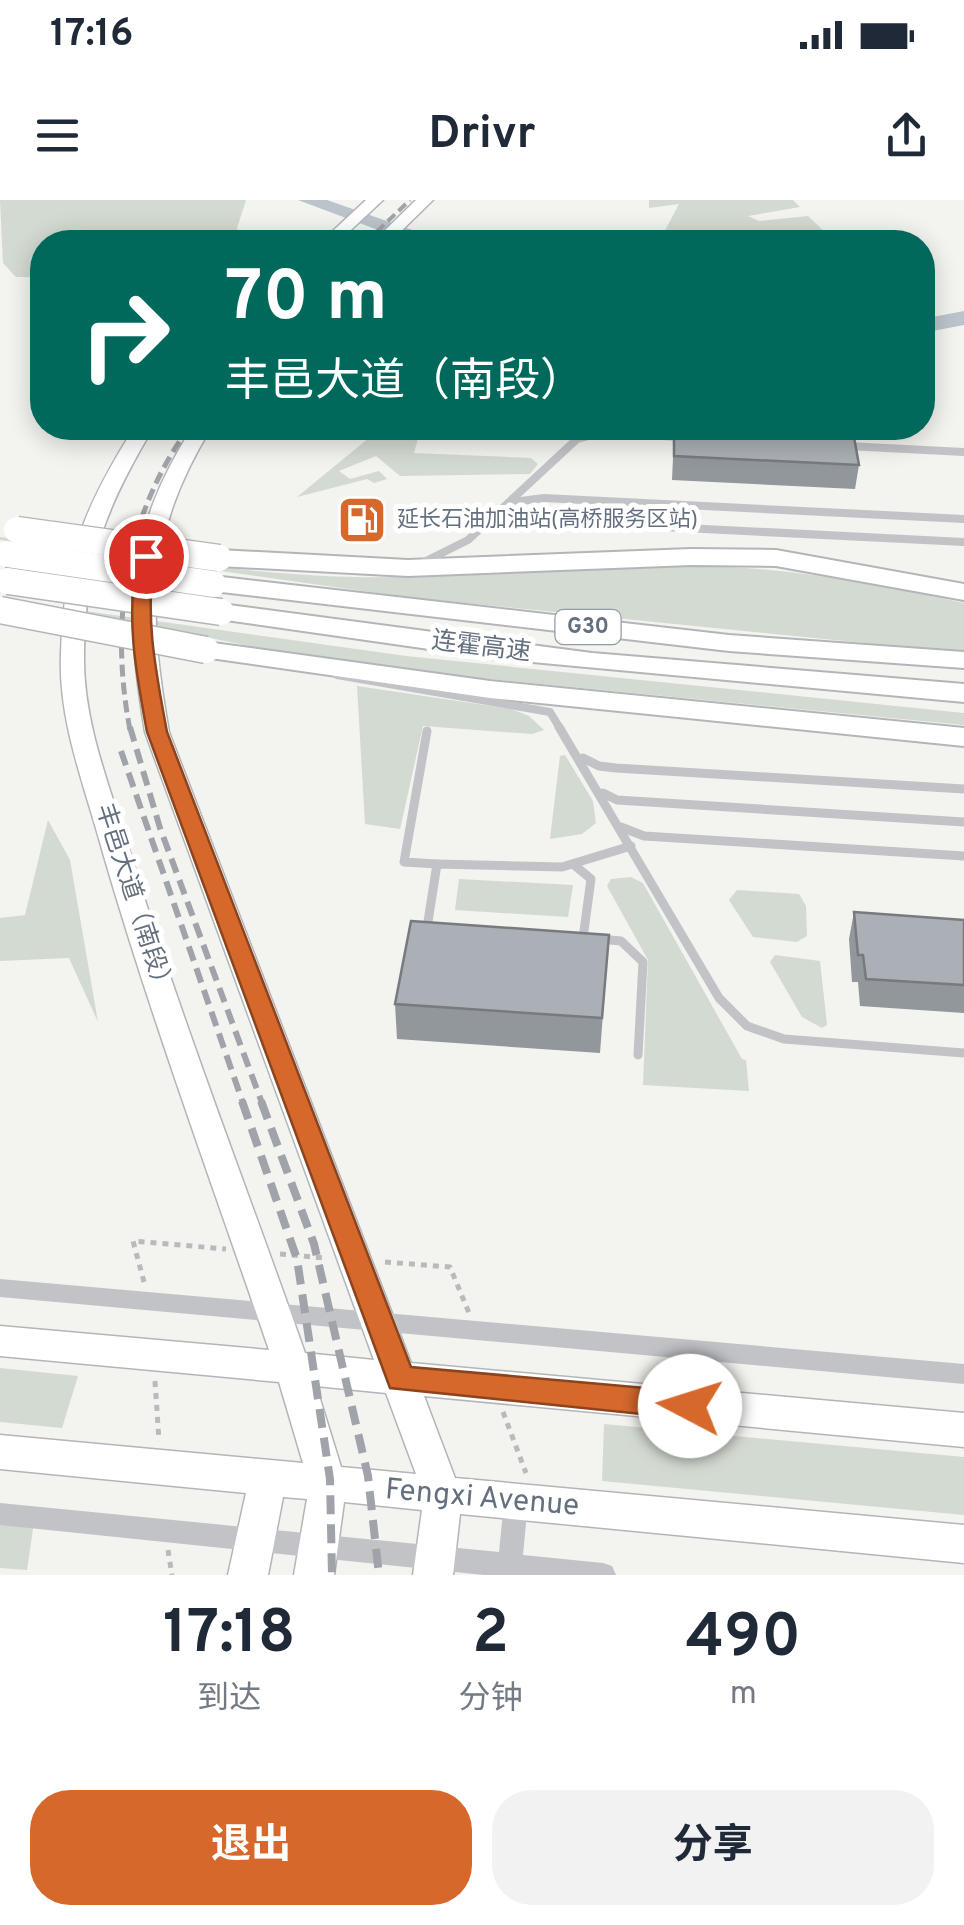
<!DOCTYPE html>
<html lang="zh">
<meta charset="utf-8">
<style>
body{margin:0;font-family:Overpass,"Noto Sans SC",sans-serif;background:#f2f2f3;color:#1f2937;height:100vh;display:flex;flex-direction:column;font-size:38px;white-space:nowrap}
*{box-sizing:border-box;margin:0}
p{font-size:32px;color:#747a83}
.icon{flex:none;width:55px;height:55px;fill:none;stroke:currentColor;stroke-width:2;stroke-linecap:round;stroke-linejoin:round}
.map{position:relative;height:1375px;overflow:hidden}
.drawer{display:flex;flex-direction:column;background:#fff;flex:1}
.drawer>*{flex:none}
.guide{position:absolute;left:30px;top:30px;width:905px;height:210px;border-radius:40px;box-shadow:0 5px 25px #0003;background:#00695c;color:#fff;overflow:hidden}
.pin{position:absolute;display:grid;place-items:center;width:85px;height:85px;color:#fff;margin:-42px;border:5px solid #fff;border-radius:50%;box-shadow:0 2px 10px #0007}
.me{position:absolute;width:110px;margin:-55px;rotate:275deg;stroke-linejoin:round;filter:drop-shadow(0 0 8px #0008)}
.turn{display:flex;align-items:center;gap:35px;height:210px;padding:0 30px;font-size:45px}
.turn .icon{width:130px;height:130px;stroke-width:2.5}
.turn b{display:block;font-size:70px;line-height:85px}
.eta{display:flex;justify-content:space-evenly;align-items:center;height:170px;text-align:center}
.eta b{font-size:60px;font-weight:700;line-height:70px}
.button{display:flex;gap:20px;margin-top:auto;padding:20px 30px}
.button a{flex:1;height:115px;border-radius:40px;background:#d6682c;color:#fff;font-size:40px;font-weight:700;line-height:115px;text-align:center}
.button a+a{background:#f2f2f3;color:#1f2937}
.status{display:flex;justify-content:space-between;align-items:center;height:70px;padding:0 50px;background:#fff;direction:ltr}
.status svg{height:28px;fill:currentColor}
header{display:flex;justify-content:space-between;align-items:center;height:130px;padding:0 30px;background:#fff;font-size:45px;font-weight:700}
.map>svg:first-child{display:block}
.green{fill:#d3dad1}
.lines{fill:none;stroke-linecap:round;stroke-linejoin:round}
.river{fill:#bcc4cb;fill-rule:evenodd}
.primary-casing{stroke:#b2b5b9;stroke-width:3}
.highway-casing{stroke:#b3b6b9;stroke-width:4}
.path{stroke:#b8babc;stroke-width:5;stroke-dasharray:6 6;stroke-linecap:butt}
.lane-far2{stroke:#c1c3c7;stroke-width:5}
.lane-far1{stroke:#c1c3c7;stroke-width:8}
.lane{stroke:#c1c3c7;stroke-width:9}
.street{fill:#c1c3c7;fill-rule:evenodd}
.primary{fill:#fff;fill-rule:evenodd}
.highway{fill:#fff;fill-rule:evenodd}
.rail-far3{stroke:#a0a4aa;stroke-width:4;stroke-dasharray:10 5;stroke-linecap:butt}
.rail-far2{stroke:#a0a4aa;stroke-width:5;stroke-dasharray:12 6;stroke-linecap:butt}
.rail-far1{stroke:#a0a4aa;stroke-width:6;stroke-dasharray:15 8;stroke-linecap:butt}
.rail{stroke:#a0a4aa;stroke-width:8;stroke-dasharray:19 10;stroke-linecap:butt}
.highway-bridge-casing{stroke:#b3b6b9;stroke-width:29;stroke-linecap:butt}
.highway-bridge{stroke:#fff;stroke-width:26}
.wall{fill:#92979c}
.building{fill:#aab0b5;stroke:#777b7f;stroke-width:2.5}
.route{fill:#d6682c;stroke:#8b441d;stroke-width:2.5}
.labels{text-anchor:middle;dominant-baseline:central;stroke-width:10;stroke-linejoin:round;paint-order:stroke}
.far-poi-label{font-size:22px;fill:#64707f;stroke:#fff;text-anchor:start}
.shield{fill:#fff;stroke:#929ba5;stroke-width:2.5}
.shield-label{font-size:22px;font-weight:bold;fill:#64707f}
.street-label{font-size:25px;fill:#64707f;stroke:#fff}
.near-street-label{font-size:30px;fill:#64707f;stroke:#fff}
</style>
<div class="status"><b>17:16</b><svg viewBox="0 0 49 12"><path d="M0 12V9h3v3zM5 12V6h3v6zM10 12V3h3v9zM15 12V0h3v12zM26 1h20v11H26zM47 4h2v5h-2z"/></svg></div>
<header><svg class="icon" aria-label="menu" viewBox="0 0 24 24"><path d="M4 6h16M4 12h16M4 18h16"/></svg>Drivr<svg class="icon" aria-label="share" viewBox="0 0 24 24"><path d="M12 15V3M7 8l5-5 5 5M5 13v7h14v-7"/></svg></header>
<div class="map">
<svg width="964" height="1375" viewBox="0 0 964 1375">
<rect width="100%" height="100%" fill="#f3f3ef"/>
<g class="green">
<path d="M0,0H246L237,28L242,42H42V77H16L3,63Z"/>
<path d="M649,0H793L800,7L748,16L759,21L808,16L835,42H659L679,4L649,8Z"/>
<path d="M381,228H421L414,253L531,258L538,264L530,274L400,276L376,256L339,271L350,279L379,271L387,279L374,283L367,279L297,297Z"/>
<path d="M0,337C117,353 235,374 354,377C470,379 586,364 702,366C792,368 877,384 964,403V453L406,397L0,340Z"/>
<path d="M71,409L406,456L964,513V525L437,474L287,454Z"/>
<path d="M357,486L511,509L529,516L544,530L532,534L423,526L400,629L365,624Z"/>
<path d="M565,555L593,601L596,623L582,634L550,639L560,556Z"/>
<path d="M48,620L70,660L98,822L69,758L0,761V718L25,715Z"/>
<path d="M631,677L643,683L742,859L746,860L749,891L643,885L648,760L607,686L611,679Z"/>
<path d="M459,679L573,685L568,717L455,710Z"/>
<path d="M737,690L799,694L806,706L807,736L797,742L753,737L729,700Z"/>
<path d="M775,755L820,761L827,825L822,828L802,817L770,762Z"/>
<path d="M0,1168L78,1176L62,1228L0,1222Z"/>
<path d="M604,1224L964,1257V1315L602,1281Z"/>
<path d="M0,1319L34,1322L27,1370L0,1368Z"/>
</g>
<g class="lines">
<g class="river">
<path d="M298,0H327L435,38L438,42H410Z"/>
<path d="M964,111V125L922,133V119Z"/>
</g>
<g class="primary-casing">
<g id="primary">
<path d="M366,0H383L338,42H321Z"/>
<path d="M416,0H433L390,42H373Z"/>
<path d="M134,228H153C105,309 85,360 84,456C83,521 109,585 128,646C180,817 246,985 305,1153L374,1160L145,532C125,410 124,335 192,228H211C145,337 148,411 169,532L411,1163L964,1213V1247L424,1196L455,1278L964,1325V1363L460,1314L453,1375H413L422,1310L344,1302L334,1375H294L307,1299L283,1297L268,1375H228L246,1293L0,1269V1235L303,1263L279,1182L0,1156V1126L269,1150C212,983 150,816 101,646C84,584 58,520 61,454C64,358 83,309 134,228ZM316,1186L386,1193L416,1274L341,1267Z"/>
</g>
</g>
<g class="highway-casing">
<g id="highway">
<path d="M691,349L776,350L964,384V400L776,366L691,365L408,376L219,366L206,358L219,350L408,360Z"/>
<path d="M213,376L729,435L964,452V468L729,451L204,390L200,384Z"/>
<path d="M221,404L592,453L964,484V502L499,459L212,418L208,412L212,406Z"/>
<path d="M206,442L490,481L964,528V546L490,498L196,456L192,450L196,444Z"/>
</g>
</g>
<g class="path">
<path d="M280,1054L325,1058"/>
<path d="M385,1062L450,1067L469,1113"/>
<path d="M144,1082L133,1041L226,1049"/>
<path d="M155,1181L159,1241"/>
<path d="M503,1212L526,1273"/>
<path d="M168,1350L172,1375"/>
</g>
<path class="lane-far2" d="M594,235H632"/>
<g class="lane-far1">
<path d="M847,246L964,252"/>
<path d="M513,302L544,298L964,319"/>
<path d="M488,326L525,320L964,342"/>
<path d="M424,362L468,340L577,239L600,233L682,237"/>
<path d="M337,475L550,512L561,530"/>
</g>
<g class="lane">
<path d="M559,527L719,798L747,826L784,839L964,853"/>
<path d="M427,531L404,662L437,664"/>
<path d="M583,558L599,566L616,568L964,589"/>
<path d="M603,593L617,600L964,622"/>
<path d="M621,627L644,636L964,656"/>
<path d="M573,664L591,679L583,738"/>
<path d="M433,728H427L437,664L562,667L631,646"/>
<path d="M599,739L621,741L643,762L638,855"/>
</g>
<g class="street">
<path d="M0,1079L964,1164V1184L0,1097Z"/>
<path d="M516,1291L525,1294L528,1302L523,1355L603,1363L612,1366L616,1375H484L0,1325V1303L499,1352L504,1302L507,1294Z"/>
</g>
<use href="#primary" class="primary"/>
<use href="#highway" class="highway"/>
<g class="rail-far3">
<path d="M366,42L410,0"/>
<path d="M184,235L189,228"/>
</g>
<path class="rail-far2" d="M130,530C110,426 124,319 186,232"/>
<g class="rail-far1">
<path d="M130,527L160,628L262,903"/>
<path d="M121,551L243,903"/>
</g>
<g class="rail">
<path d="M242,901L297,1059L330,1279L332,1375"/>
<path d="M261,901L314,1044L368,1276L379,1375"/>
</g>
<g class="highway-bridge-casing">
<g id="highway-bridge">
<path d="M17,330L219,358"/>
<path d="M7,354L213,384"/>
<path d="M8,381L221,412"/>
<path d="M0,410L206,450"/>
</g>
</g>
<use href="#highway-bridge" class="highway-bridge"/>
</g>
<g class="wall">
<path d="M674,235L859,265L855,289L672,280Z"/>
<path d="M854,712L964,720V813L860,806L858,782H852L849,739Z"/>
<path d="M609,735L600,853L397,839L395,804Z"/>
</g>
<g class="building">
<path d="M679,228L854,237L859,265L674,256V235H678Z"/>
<path d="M854,712L964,720V785L866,779L863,755H858Z"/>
<path d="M411,721L609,735L602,818L395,804Z"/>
</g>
<path class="route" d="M146,351L155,356C144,415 156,473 167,532L411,1167L690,1192L701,1196L705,1206L701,1215L690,1219L390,1188L147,532C136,473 125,415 138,356Z"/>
<defs>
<g id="fuel-square" transform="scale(2.5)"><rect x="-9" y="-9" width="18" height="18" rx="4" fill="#d6682c" stroke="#fff"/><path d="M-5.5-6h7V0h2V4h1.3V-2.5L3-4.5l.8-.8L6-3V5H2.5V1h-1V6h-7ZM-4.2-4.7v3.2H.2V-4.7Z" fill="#fff"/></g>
</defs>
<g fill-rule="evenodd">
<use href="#fuel-square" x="362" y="320"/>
</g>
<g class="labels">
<g class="far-poi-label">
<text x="397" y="320">延长石油加油站(高桥服务区站)</text>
</g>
<rect class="shield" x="555.5" y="410" width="65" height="34" rx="8"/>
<g class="shield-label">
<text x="588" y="427">G30</text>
</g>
<g class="street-label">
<text transform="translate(481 448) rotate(7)">连霍高速</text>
<text transform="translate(133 700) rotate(72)">丰邑大道（南段）</text>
</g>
<g class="near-street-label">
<text transform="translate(482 1299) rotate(5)">Fengxi Avenue</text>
</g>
</g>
</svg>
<div class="pin" style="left:146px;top:356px;background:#d93025"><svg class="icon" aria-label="arrive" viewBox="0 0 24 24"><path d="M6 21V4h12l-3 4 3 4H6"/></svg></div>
<svg class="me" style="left:690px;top:1206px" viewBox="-20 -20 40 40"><circle r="19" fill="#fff"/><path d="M0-13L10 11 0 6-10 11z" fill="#d6682c"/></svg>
<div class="guide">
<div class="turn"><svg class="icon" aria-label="right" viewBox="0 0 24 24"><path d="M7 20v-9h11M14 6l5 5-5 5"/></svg><div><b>70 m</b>丰邑大道（南段）</div></div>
</div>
</div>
<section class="drawer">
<div class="eta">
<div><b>17:18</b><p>到达</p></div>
<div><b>2</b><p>分钟</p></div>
<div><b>490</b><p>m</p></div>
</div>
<div class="button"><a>退出</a><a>分享</a></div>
</section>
